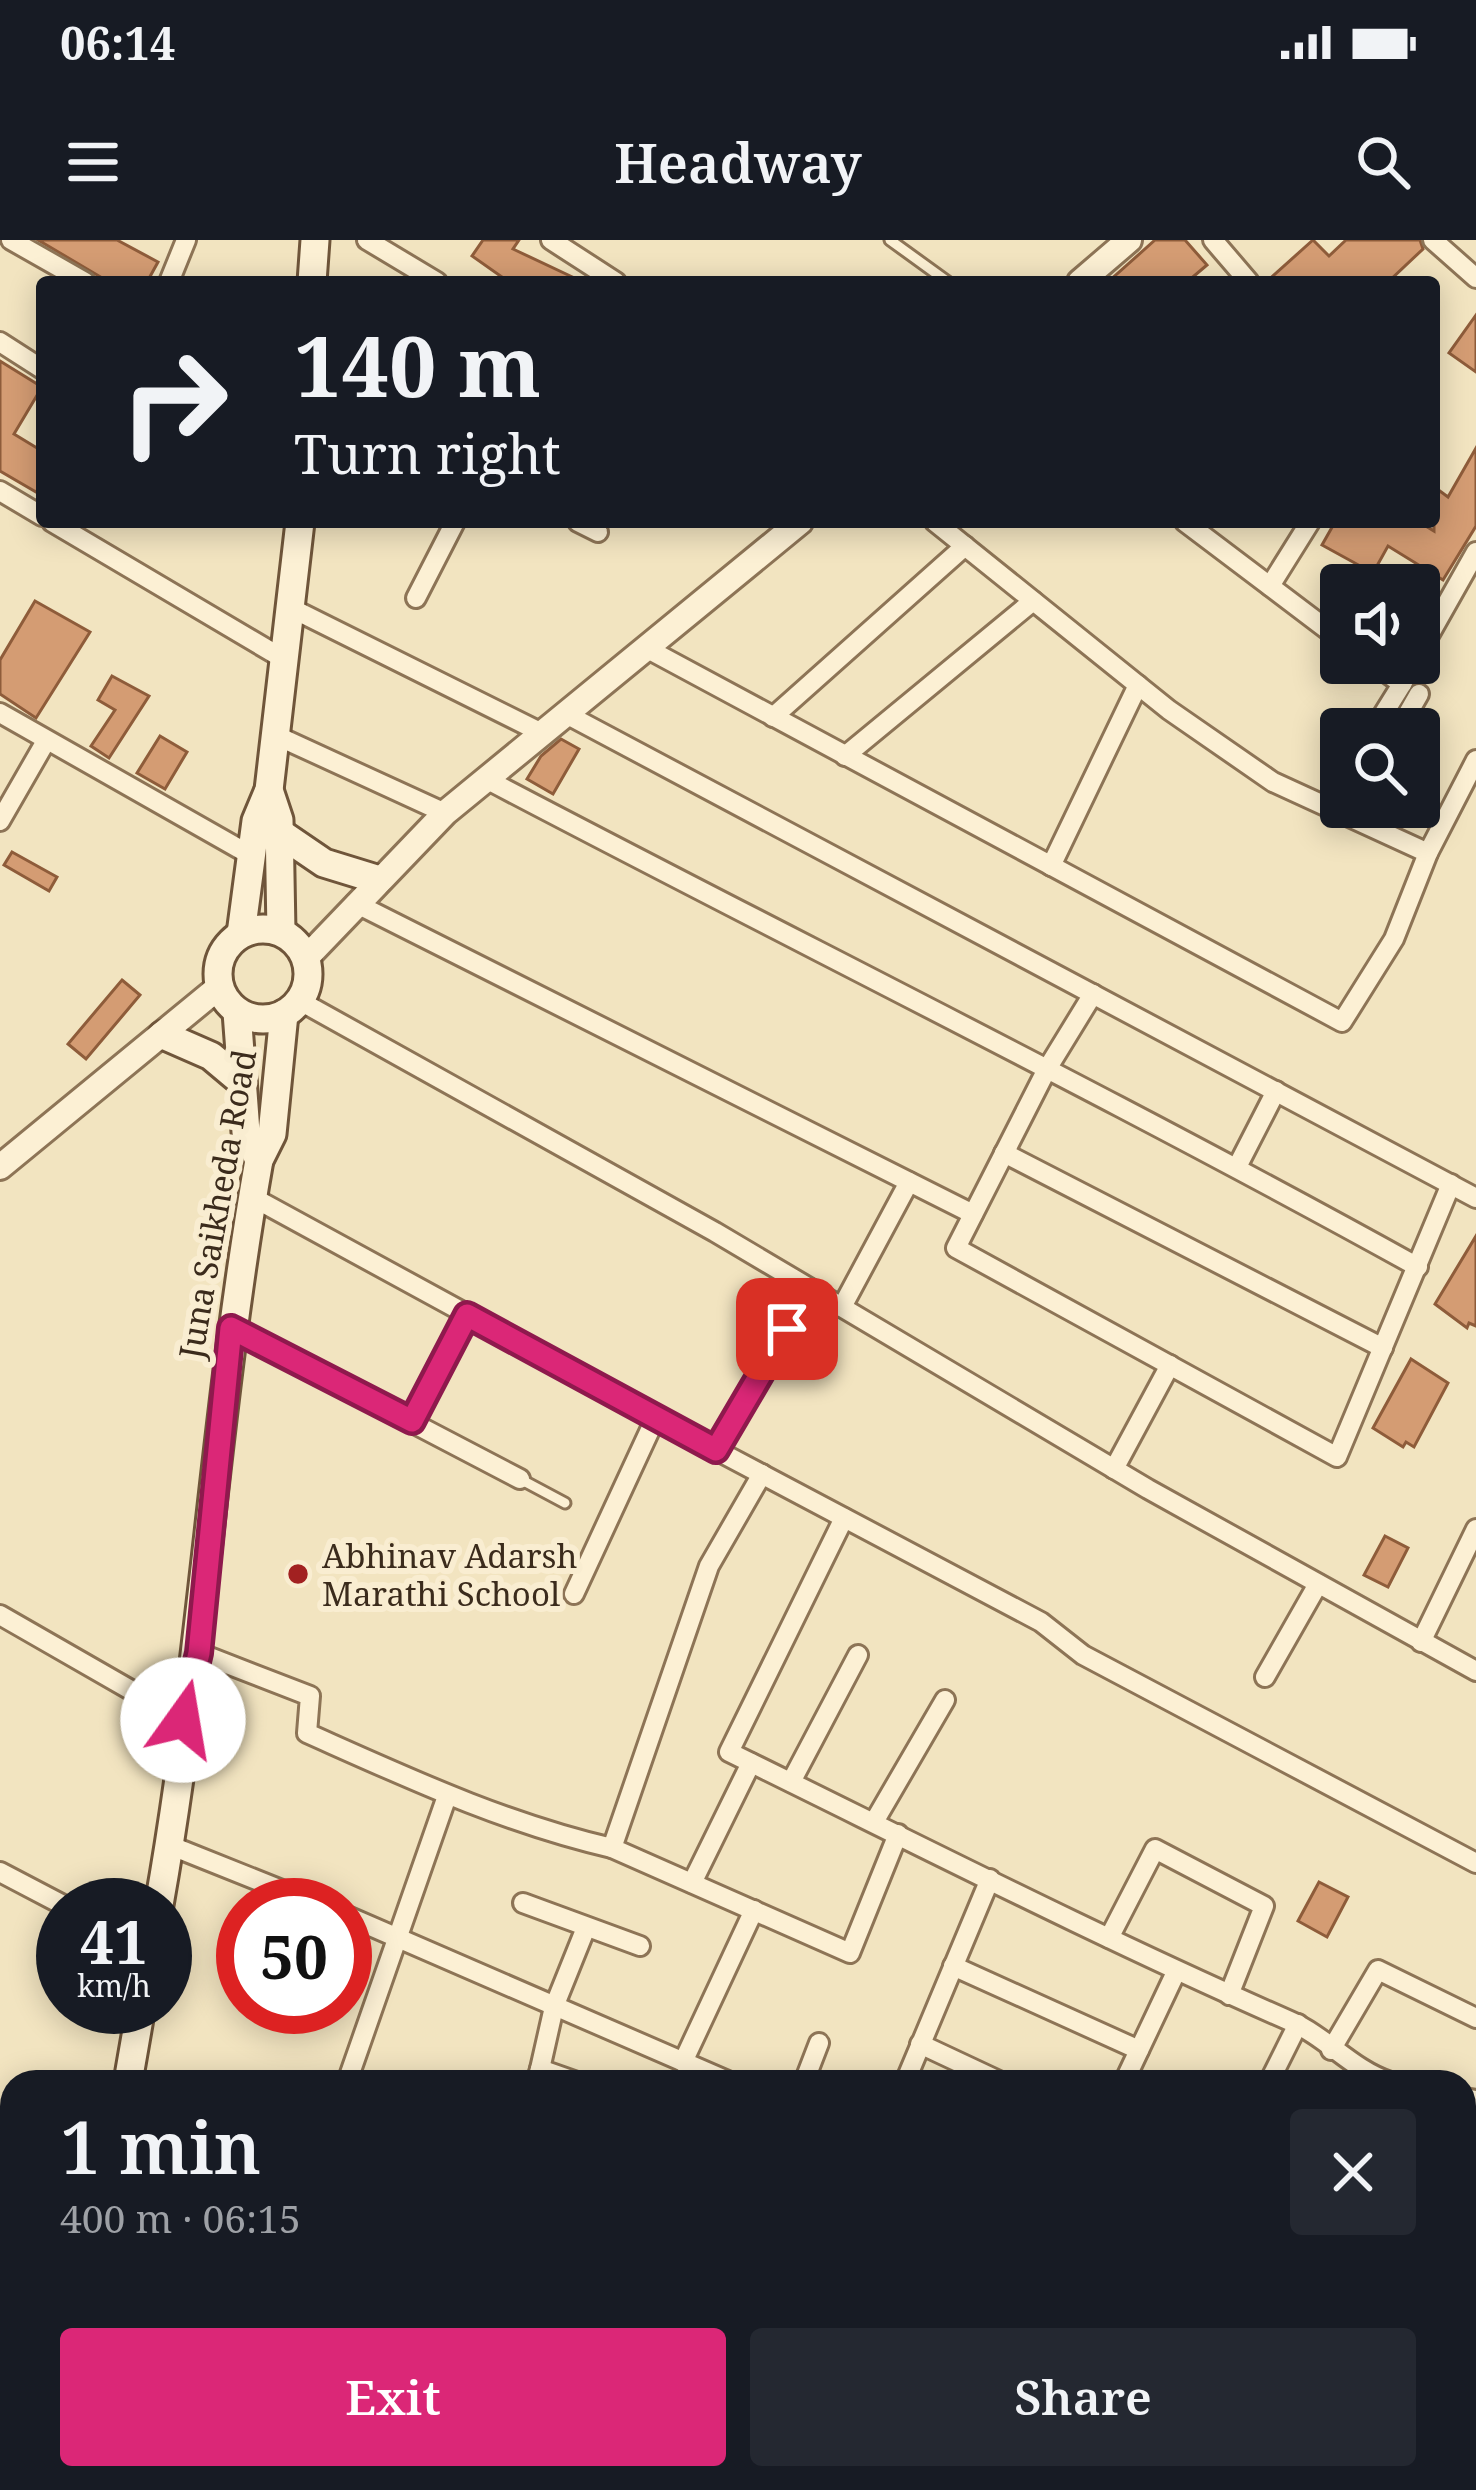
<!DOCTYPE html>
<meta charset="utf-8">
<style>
body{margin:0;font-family:"Noto Serif",serif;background:#242831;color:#f1f3f6;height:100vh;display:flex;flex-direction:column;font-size:45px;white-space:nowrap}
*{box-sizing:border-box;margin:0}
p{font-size:39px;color:#9ea1a6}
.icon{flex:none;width:66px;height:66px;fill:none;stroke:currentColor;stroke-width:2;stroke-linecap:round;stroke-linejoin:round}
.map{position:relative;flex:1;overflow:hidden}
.side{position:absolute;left:0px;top:1830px;width:1476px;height:420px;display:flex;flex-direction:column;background:#171b24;border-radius:36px 36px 0 0;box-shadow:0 6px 30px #0003}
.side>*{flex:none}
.guide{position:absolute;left:36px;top:36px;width:1404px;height:252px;border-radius:12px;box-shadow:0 6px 30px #0003;background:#171b24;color:#f1f3f6;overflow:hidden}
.fabs{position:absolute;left:1320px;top:324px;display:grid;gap:24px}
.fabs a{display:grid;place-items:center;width:120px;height:120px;border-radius:12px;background:#171b24;box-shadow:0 6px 30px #0003;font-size:60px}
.speed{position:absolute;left:36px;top:1638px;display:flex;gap:24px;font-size:60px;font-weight:700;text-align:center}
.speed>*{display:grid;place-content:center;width:156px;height:156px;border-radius:50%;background:#171b24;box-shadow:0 6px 30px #0003;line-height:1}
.speed small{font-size:30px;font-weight:400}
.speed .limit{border:18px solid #d22;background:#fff;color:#111}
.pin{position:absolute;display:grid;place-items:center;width:102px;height:102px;color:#fff;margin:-51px;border-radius:24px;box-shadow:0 6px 18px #0006}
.me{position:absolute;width:132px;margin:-66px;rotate:13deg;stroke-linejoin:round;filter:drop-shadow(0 0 9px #0008)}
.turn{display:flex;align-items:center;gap:42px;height:252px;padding:0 60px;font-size:54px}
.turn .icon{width:156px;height:156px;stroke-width:2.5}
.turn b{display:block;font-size:84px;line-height:102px}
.round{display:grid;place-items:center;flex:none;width:126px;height:126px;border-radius:12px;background:#242831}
.head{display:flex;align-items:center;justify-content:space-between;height:204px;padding:0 60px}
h1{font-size:72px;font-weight:600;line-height:90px}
.cta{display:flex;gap:24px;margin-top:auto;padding:24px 60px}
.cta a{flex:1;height:138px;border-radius:12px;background:#db2777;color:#fff;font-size:48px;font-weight:600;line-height:138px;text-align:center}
.cta a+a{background:#242831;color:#f1f3f6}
.status{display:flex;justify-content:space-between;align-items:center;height:84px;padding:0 60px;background:#171b24;direction:ltr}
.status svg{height:33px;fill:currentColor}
header{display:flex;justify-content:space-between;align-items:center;height:156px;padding:0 60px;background:#171b24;font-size:54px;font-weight:600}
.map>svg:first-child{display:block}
.building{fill:#d49c73;stroke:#8e5c3a;stroke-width:3}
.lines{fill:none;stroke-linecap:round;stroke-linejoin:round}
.service-casing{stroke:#8d7456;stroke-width:15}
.minor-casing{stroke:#8d7456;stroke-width:24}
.tertiary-casing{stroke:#8d7456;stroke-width:30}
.secondary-casing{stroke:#6f553a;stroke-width:33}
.service{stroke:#fcf0d4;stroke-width:9}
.minor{stroke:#fcf0d4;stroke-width:18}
.tertiary{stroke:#fcf0d4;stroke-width:24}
.secondary{stroke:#fcf0d4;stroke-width:27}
.route-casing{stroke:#8e194d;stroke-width:30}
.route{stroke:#db2777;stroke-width:21}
.poi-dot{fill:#a22121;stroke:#f9edd1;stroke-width:4.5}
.labels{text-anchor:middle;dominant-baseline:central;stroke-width:12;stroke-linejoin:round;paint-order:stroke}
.street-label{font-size:33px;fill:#3b2b1c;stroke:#f9edd1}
.poi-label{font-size:33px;fill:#3b2b1c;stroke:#f9edd1;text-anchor:start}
</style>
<div class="status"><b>06:14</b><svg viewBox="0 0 49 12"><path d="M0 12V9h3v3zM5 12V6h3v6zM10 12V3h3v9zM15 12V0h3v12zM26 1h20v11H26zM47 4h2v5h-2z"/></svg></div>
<header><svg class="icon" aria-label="menu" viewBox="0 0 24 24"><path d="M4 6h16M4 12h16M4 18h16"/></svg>Headway<svg class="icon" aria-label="search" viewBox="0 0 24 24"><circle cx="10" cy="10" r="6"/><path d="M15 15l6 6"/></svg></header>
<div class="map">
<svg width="1476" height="2250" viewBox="0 0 1476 2250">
<rect width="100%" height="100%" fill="#f2e4c0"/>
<g class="building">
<path d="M38,0H117L158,22L147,42H109Z"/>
<path d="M483,0H519L513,9L583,42H509L472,16Z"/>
<path d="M1155,0H1185L1207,25L1187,42H1108Z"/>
<path d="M1313,0L1329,16L1346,0H1420L1423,9L1388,42H1266Z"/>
<path d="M1476,75V132L1449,113Z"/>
<path d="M0,121L42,147L14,194L42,211V243L36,252L0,231Z"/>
<path d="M1476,208V286L1443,340L1388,306L1373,333L1322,305L1335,282H1419L1434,291V259L1440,251L1448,257Z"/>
<path d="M35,361L90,392L36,478L0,454V420Z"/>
<path d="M112,436L149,456L109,518L91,506L115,470L98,460Z"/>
<path d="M160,496L187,512L165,549L137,533Z"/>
<path d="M561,499L579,509L553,554L527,539L541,516Z"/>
<path d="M12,612L57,637L49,651L4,625Z"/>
<path d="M122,740L140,755L86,819L68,804Z"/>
<path d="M1476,996V1086L1469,1083L1467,1088L1435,1064Z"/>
<path d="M1411,1119L1448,1143L1414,1207L1406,1202L1403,1207L1373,1188Z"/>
<path d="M1385,1296L1408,1308L1388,1347L1364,1335Z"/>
<path d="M1319,1642L1348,1657L1327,1697L1298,1681Z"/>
</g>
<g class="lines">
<g class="service-casing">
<g id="service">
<path d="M890,0L948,42"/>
<path d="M520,1239L565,1263"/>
</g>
</g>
<g class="minor-casing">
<g id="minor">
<path d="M11,0L85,42"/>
<path d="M367,0L437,42"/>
<path d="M551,0L616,42"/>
<path d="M1213,0L1249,42"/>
<path d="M1433,0L1476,38"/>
<path d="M169,42L186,0"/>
<path d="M0,102L42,129"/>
<path d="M0,251L42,276"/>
<path d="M52,282L282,418"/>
<path d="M578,282L598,292"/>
<path d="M935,282L1169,470L1273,542L1428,613"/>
<path d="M1185,282L1341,400"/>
<path d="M1270,346L1310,282"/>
<path d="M416,358L455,282"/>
<path d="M289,367L542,493"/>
<path d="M646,408L1342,782L1394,699L1428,613L1476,520"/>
<path d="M1419,413L1476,312"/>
<path d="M1373,423L1402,444L1413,423"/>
<path d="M0,473L252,616"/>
<path d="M566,474L1476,958"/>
<path d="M773,477L965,306"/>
<path d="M1374,489L1402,444"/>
<path d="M1399,489L1419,454"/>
<path d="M275,495L445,573"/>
<path d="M845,516L1033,361"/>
<path d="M486,539C796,702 1111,857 1418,1027"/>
<path d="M1328,567L1341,545"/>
<path d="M0,581L46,501"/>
<path d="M1051,626L1138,445"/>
<path d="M355,663L973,974"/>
<path d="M1093,754L1047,829L956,1008L1337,1217L1451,944"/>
<path d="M300,761L715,992L1148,1249L1476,1431"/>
<path d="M1004,913L1383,1108"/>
<path d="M1237,927L1276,851"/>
<path d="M252,957L716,1210"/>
<path d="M811,1049L716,1210L1041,1382L1083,1415L1476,1623"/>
<path d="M842,1067L909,942"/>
<path d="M231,1088L520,1239"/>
<path d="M412,1181L468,1075"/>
<path d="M1114,1229L1170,1125"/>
<path d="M762,1234L709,1326L612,1608L850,1713L898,1594"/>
<path d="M844,1278L729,1512C915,1603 1100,1698 1290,1781C1327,1797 1351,1829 1390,1842"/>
<path d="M574,1354L656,1177"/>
<path d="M0,1375L183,1480"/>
<path d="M1421,1402L1476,1289"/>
<path d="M199,1413L310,1456L307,1493C408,1538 504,1583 612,1608"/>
<path d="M1265,1437L1318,1344"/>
<path d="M791,1542L858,1415"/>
<path d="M874,1582L945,1460"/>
<path d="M169,1605L319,1665"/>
<path d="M0,1632L63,1665"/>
<path d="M692,1643L751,1523"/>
<path d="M523,1663L640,1706"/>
<path d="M345,1675L730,1842"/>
<path d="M1109,1698L1155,1609L1264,1666L1229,1755"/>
<path d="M953,1726L1139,1810"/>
<path d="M920,1804L1001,1842"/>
<path d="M1331,1810L1378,1730L1476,1778"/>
<path d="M683,1822L754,1670"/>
<path d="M540,1829L554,1767L585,1690"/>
<path d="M347,1842L447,1556"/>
<path d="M536,1842L540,1829L577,1842"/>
<path d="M804,1842L819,1803"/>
<path d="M905,1842L990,1639"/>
<path d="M1124,1842L1176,1732"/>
<path d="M1269,1842L1298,1784"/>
<path d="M1464,1858L1476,1860"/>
<path d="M1464,1899L1476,1880"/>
<path d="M0,2030L12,2037"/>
<path d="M0,2129L12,2137"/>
<path d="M222,2250L227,2238"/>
<path d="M339,2250L344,2238"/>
<path d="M565,2250L571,2238"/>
<path d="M670,2250L676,2238"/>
<path d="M1141,2250L1148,2238"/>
<path d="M1342,2250L1349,2238"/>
</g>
</g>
<g class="tertiary-casing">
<g id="tertiary">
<path d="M1080,42L1129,0"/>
<path d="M306,718L445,573L800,282"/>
<path d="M0,927L219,747"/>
<path d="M1431,2238L1476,2247"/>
</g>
</g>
<g class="secondary-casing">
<g id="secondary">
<path d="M312,42L315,0"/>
<path d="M269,550L279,580L281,692"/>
<path d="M280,593L324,623L376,639"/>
<circle cx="263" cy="734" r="45"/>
<path d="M241,694L256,581L269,550L300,282"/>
<path d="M237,772L246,892L259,920"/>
<path d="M163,795L211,816L242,842"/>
<path d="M159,1665C203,1418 215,1168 259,920L272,894L284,774"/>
<path d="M128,1842L141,1767"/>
<path d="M35,2250L41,2238"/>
</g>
</g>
<use href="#service" class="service"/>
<use href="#minor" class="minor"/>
<use href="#tertiary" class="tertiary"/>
<use href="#secondary" class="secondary"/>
</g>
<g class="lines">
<g class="route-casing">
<path id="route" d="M183,1480L199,1413L231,1088L412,1181L467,1075L716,1210L787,1089"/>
</g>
<use href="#route" class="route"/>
</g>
<circle class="poi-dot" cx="298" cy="1334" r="12"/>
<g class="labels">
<g class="street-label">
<text transform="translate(217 964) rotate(-80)">Juna Saikheda Road</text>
</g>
<g class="poi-label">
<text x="322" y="1315">Abhinav Adarsh<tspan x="322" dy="38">Marathi School</tspan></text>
</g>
</g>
</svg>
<div class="fabs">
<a><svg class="icon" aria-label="sound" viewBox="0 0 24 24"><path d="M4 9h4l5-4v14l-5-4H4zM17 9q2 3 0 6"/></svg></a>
<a><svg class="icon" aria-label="search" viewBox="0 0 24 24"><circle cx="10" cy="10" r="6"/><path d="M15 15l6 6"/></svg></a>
</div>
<div class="speed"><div>41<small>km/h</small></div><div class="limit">50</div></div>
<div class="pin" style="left:787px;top:1089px;background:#d93025"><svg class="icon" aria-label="arrive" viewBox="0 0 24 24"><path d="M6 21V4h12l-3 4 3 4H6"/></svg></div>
<svg class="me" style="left:183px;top:1480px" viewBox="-20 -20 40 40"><circle r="19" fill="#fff"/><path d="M0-13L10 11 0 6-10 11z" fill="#db2777"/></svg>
<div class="guide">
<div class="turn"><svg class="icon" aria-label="right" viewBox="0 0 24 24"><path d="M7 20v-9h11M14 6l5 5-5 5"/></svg><div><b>140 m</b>Turn right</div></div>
</div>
<section class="side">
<div class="head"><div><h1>1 min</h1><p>400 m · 06:15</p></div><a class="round"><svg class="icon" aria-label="close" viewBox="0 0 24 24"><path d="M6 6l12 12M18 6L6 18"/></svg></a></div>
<div class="cta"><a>Exit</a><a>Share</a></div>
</section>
</div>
